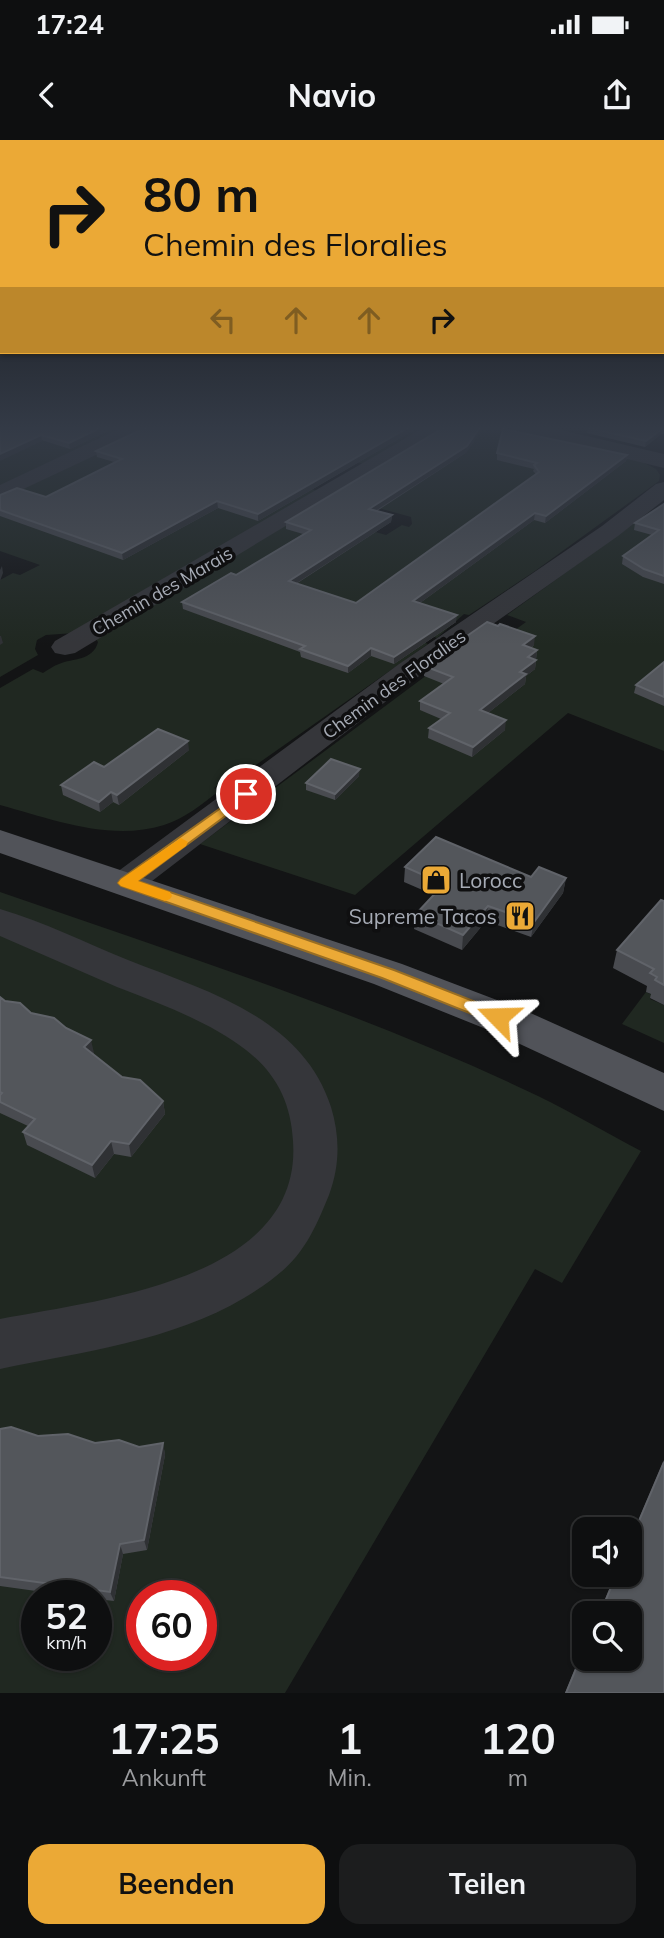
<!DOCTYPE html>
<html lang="de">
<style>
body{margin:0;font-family:Mulish,sans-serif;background:#1c1d1e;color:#f1f3f6;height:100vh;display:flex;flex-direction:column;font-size:26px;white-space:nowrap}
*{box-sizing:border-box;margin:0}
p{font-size:23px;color:#9b9c9f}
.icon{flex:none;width:38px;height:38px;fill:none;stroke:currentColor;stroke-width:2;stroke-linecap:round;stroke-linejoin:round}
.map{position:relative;height:1553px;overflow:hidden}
.sheet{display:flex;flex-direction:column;background:#0e0f10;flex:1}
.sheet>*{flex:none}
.top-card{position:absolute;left:0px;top:0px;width:665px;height:214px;box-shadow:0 2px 5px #0004,0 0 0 2px #2e2f30;background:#eba936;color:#111;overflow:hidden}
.tools{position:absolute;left:572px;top:1377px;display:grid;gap:14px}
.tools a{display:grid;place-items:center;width:70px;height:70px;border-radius:14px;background:#0e0f10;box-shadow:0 2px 5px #0004,0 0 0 2px #2e2f30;font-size:35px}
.speed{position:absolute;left:21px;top:1440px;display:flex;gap:14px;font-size:35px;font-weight:700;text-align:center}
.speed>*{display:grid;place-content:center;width:91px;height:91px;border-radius:50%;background:#0e0f10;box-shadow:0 2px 5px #0004,0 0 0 2px #2e2f30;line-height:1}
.speed small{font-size:18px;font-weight:400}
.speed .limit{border:10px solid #d22;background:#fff;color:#111}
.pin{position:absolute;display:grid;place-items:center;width:60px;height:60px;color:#fff;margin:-30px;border:4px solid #fff;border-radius:50%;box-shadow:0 2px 7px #0007}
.me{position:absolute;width:77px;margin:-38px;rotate:292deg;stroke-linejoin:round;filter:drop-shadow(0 0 5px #0008)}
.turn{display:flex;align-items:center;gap:24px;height:147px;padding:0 28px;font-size:32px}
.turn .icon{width:91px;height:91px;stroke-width:2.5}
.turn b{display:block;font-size:49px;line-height:60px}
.lanes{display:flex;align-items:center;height:66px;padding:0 28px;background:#0003;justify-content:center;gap:35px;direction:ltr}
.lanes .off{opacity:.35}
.eta{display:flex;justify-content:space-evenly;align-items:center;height:119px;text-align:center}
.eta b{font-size:42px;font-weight:700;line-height:49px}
.primary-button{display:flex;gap:14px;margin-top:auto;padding:14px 28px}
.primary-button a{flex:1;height:80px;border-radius:21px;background:#eba936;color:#111;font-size:28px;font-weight:700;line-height:80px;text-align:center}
.primary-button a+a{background:#1c1d1e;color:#f1f3f6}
.status{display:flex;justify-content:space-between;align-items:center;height:49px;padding:0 35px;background:#0e0f10;direction:ltr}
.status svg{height:19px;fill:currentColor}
header{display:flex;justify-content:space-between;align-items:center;height:91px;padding:0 28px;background:#0e0f10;font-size:32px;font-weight:700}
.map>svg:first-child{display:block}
.green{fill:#202821;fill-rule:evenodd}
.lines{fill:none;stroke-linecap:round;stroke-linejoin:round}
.minor{fill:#35363a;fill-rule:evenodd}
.tertiary{fill:#35363a;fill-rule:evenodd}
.primary{fill:#515359;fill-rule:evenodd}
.wall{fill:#494b50}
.shaded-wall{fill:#2f3134}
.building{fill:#53565b;stroke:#606369;stroke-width:2}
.route{fill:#eba936;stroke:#996e23;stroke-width:2}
.slow{fill:#f59e0b}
.labels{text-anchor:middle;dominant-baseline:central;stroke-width:7;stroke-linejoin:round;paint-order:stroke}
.far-street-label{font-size:18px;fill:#a6abb5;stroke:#0f0f10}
.poi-label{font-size:21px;fill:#a6abb5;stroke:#0f0f10;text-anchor:start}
</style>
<div class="status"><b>17:24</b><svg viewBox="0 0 49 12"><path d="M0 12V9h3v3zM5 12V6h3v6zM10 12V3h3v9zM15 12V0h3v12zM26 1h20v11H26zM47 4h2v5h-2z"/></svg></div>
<header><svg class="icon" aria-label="back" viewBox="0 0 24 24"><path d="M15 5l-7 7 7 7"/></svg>Navio<svg class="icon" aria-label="share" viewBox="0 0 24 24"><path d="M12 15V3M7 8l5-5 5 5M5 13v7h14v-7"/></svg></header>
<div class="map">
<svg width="664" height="1553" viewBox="0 0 664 1553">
<rect width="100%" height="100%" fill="#131415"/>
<g class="green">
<path d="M0,287H128L0,348Z"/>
<path d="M149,287H428L364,324L349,320L302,346L318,351L75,493L46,495L37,500L35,509L38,515L0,537V440L13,433L20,435L40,425L0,411V359Z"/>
<path d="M450,287H494L640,321L656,329L660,335L659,341L535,431L469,475L464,474L437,498L420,492L413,498L428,504L236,639L231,637L214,648L219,651C202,664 184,679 164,685C110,702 52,679 0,665V548L33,529L43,533C48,530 53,526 59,524C73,518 93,521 98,502L95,498L292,381L320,376L386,395L402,385L409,387L412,384L411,377L335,356Z"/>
<path d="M640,379L664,386V611L568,573L355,755L200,704L482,494L508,495L526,482L507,475Z"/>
<path d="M0,752C181,815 365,873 538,956C573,973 607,993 641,1011L562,1143L535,1129L285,1553H0ZM37,1456H96V1516H37ZM142,1456H201V1516H142Z"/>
<path d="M646,852L652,855L650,859L664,865V903L622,884Z"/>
</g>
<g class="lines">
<g class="minor">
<path d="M123,287H150L147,291L0,360V345Z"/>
<path d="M425,287H450L75,513L65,515L55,513L51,507L55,501Z"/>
<path d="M664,342V360L618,396L419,536L139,751L126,755L113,751L108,743L113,735L399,524L602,386L656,344Z"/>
<path d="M0,769C44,782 86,803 128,820C206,851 302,877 331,967C340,997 340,1025 329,1055C307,1109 295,1127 244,1158C172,1201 81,1212 0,1229V1179C98,1160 303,1140 293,1001C291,963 276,933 246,910C208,881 161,864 117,847C78,830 39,813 0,796Z"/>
</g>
<path class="tertiary" d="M510,287H548L664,314V328L513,291Z"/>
<path class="primary" d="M0,690L402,824L526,871L664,933V971L496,893L374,844L0,713Z"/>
</g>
<g class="wall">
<path d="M0,287H116L70,309Z"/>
<path d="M419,287L258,381L218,368L123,420L0,376V355L46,357L114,322L97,317L96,311Z"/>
<path d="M664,287V294H661L645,307L587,293L588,288Z"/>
<path d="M467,312L377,371L392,375L391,382L296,444L356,463L536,334L533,331L534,329L497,320V313L627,315L626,321L545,383L534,380L420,463L456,482L394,524L371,516L348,533L301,517L300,512L183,469L182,462L236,435L303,394L286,389V382Z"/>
<path d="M664,364V444L643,437L622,424L623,416L652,395L634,390L635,383Z"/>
<path d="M534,505L531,508L537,510L535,529L526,536L525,544L488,573L505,590L472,617L428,598L429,588L441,579L420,570V561L444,544L424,536V526Z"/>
<path d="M664,522V566L634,553L636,545Z"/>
<path d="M189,610L119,665L113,662L100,672L63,655L61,645L104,627Z"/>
<path d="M359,636L335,660L306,650V643Z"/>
<path d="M405,727L531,737L566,738L563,753L531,797L486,781L462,810L414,789L416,774L434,755L404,742Z"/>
<path d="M664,761V865L650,858L651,854L646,852L647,846L613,828L617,810Z"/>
<path d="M0,857L5,861L31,873L94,913L93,914L122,937L163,961L165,974L131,1017L114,1014L95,1038L27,1005L23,992L28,986L0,973Z"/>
<path d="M0,1289L38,1296L139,1307L163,1303L165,1315L147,1410L123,1414L114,1461L96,1459V1456H72L0,1446Z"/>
<path d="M664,1320V1553H565L584,1508V1519L630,1474H599L615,1435H630V1400Z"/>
</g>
<g class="shaded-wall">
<path d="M102,287H116L70,309L69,303Z"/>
<path d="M409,287H419L258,381V374Z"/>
<path d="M480,287H484L467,312L369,375V369Z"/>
<path d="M662,289L661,294L645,307L646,301Z"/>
<path d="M41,295L42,301L0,321V314Z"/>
<path d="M627,315L626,321L545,383L546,376Z"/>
<path d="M217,361L218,368L123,420L122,413Z"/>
<path d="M535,373L534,380L413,468V461Z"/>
<path d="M392,375L391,382L289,448V441Z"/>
<path d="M2,426L3,433L0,441V430Z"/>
<path d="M457,475L456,482L394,524V517Z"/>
<path d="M0,496H1L3,503L0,505Z"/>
<path d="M535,496L534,505L522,514L523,505Z"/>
<path d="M371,508V516L348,533V526Z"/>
<path d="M537,510L535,529L526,536L525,544L479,580L480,570L520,532L528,517Z"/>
<path d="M506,580L505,590L472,617L473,607Z"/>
<path d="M188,601L189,610L119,665L117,655Z"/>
<path d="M360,629L359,636L335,660V654Z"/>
<path d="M111,652L113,662L100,672L99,662Z"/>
<path d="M566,738L563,753L531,797L534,782Z"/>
<path d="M488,766L486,781L462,810L463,795Z"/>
<path d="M91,900L94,913L87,920L84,907Z"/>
<path d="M163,961L165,974L131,1017L129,1004Z"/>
<path d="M111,1001L114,1014L95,1038L92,1025Z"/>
<path d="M163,1303L165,1315L147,1410L144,1400Z"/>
<path d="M120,1404L123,1414L114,1461L110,1452Z"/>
</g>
<g class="building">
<path d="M0,287H102L69,303L41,295L0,314Z"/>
<path d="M147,287H409L258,374L217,361L122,413L0,370V355L17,348L46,357L122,319L96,311Z"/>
<path d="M445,287H480L467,306L369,369L392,375L289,441L356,463L539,332L534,325L537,323L497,313L503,289L627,315L546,376L535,373L413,461L457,475L394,517L371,508L348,526L300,509L305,506L182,462L231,433L236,435L311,390L286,382Z"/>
<path d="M589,287H664V289H662L646,301L588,288Z"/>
<path d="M664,364V436L644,429L623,416L659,390L635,383Z"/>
<path d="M487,482L498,486L500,484L535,496L523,505L537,510L528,517L536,520L520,532L526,534L480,570L506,580L473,607L429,588L450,573L420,561L453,537L424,526Z"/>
<path d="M664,522V557L636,545Z"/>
<path d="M158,589L188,601L117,655L111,652L99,662L61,645L94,622L104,627Z"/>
<path d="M331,619L360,629L335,654L306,643Z"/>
<path d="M436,697L531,737L539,727L566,738L534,782L488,766L463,795L416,774L442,746L435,743L437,741L405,727Z"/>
<path d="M661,760L664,761V845L655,840L657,837L650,833L654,829L617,810Z"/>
<path d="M0,857L5,861L20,863L31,873L54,878L66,888L91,900L84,907L122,937L140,940L163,961L129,1004L111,1001L92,1025L23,992L35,979L0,962V955L2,953L0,952Z"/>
<path d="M11,1287L38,1296L68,1294L95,1303L119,1300L139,1307L163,1303L144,1400L120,1404L110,1452L0,1437V1289Z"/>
<path d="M664,1322V1553H566L584,1509V1519H630V1474H600L616,1435H630V1402Z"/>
</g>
<linearGradient id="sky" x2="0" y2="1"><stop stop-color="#0a0b0c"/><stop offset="0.57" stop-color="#333a46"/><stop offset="1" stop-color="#333a46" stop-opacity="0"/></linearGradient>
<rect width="664" height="505" fill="url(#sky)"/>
<path class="route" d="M246,650L251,651V657L138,741L394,830L504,873L507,877L504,882H492L382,838L121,746L118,743L121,739Z"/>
<path class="slow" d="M181,698L188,702L186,706L138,741L170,752L172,756L170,759L165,761L121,746L118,743L121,739Z"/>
<defs>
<g id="shop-square" transform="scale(1.575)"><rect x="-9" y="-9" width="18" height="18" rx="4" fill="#eba936" stroke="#0f0f10"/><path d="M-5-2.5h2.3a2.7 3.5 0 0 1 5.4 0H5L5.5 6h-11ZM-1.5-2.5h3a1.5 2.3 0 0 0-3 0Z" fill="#111"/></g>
<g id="restaurant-square" transform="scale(1.575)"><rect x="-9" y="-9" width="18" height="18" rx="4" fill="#eba936" stroke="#0f0f10"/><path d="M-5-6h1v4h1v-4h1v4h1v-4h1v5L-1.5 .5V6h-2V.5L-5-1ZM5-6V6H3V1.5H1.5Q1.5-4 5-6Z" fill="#111"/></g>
</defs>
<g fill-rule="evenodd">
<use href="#shop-square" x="436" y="740"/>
<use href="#restaurant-square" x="520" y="776"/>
</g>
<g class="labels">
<g class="far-street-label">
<text transform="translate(162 451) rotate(-30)">Chemin des Marais</text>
<text transform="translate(394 544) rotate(-36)">Chemin des Floralies</text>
</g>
<g class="poi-label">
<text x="459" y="740">Lorocc</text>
<text x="497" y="776" text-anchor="end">Supreme Tacos</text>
</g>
</g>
</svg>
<div class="tools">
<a><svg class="icon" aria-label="sound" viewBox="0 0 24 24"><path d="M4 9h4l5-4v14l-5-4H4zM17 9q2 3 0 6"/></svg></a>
<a><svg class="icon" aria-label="search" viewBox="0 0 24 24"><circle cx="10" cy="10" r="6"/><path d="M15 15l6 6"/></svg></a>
</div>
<div class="speed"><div>52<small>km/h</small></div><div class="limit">60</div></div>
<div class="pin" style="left:246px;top:654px;background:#d93025"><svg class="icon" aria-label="arrive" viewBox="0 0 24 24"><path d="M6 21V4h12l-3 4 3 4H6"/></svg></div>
<svg class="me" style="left:498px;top:877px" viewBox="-20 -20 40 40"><path d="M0-17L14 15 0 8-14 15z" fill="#eba936" stroke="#fff" stroke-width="4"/></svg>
<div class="top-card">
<div class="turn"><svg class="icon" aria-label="right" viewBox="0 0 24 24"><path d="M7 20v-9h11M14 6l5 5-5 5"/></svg><div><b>80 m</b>Chemin des Floralies</div></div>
<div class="lanes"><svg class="icon off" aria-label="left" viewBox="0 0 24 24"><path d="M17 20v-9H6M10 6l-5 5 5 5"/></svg><svg class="icon off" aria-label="ahead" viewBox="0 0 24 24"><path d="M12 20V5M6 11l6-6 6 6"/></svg><svg class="icon off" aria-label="ahead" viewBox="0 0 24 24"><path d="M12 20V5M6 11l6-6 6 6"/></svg><svg class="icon" aria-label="right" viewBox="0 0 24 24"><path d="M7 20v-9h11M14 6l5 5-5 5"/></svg></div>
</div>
</div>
<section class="sheet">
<div class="eta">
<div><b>17:25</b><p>Ankunft</p></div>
<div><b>1</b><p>Min.</p></div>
<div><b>120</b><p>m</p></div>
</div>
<div class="primary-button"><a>Beenden</a><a>Teilen</a></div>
</section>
